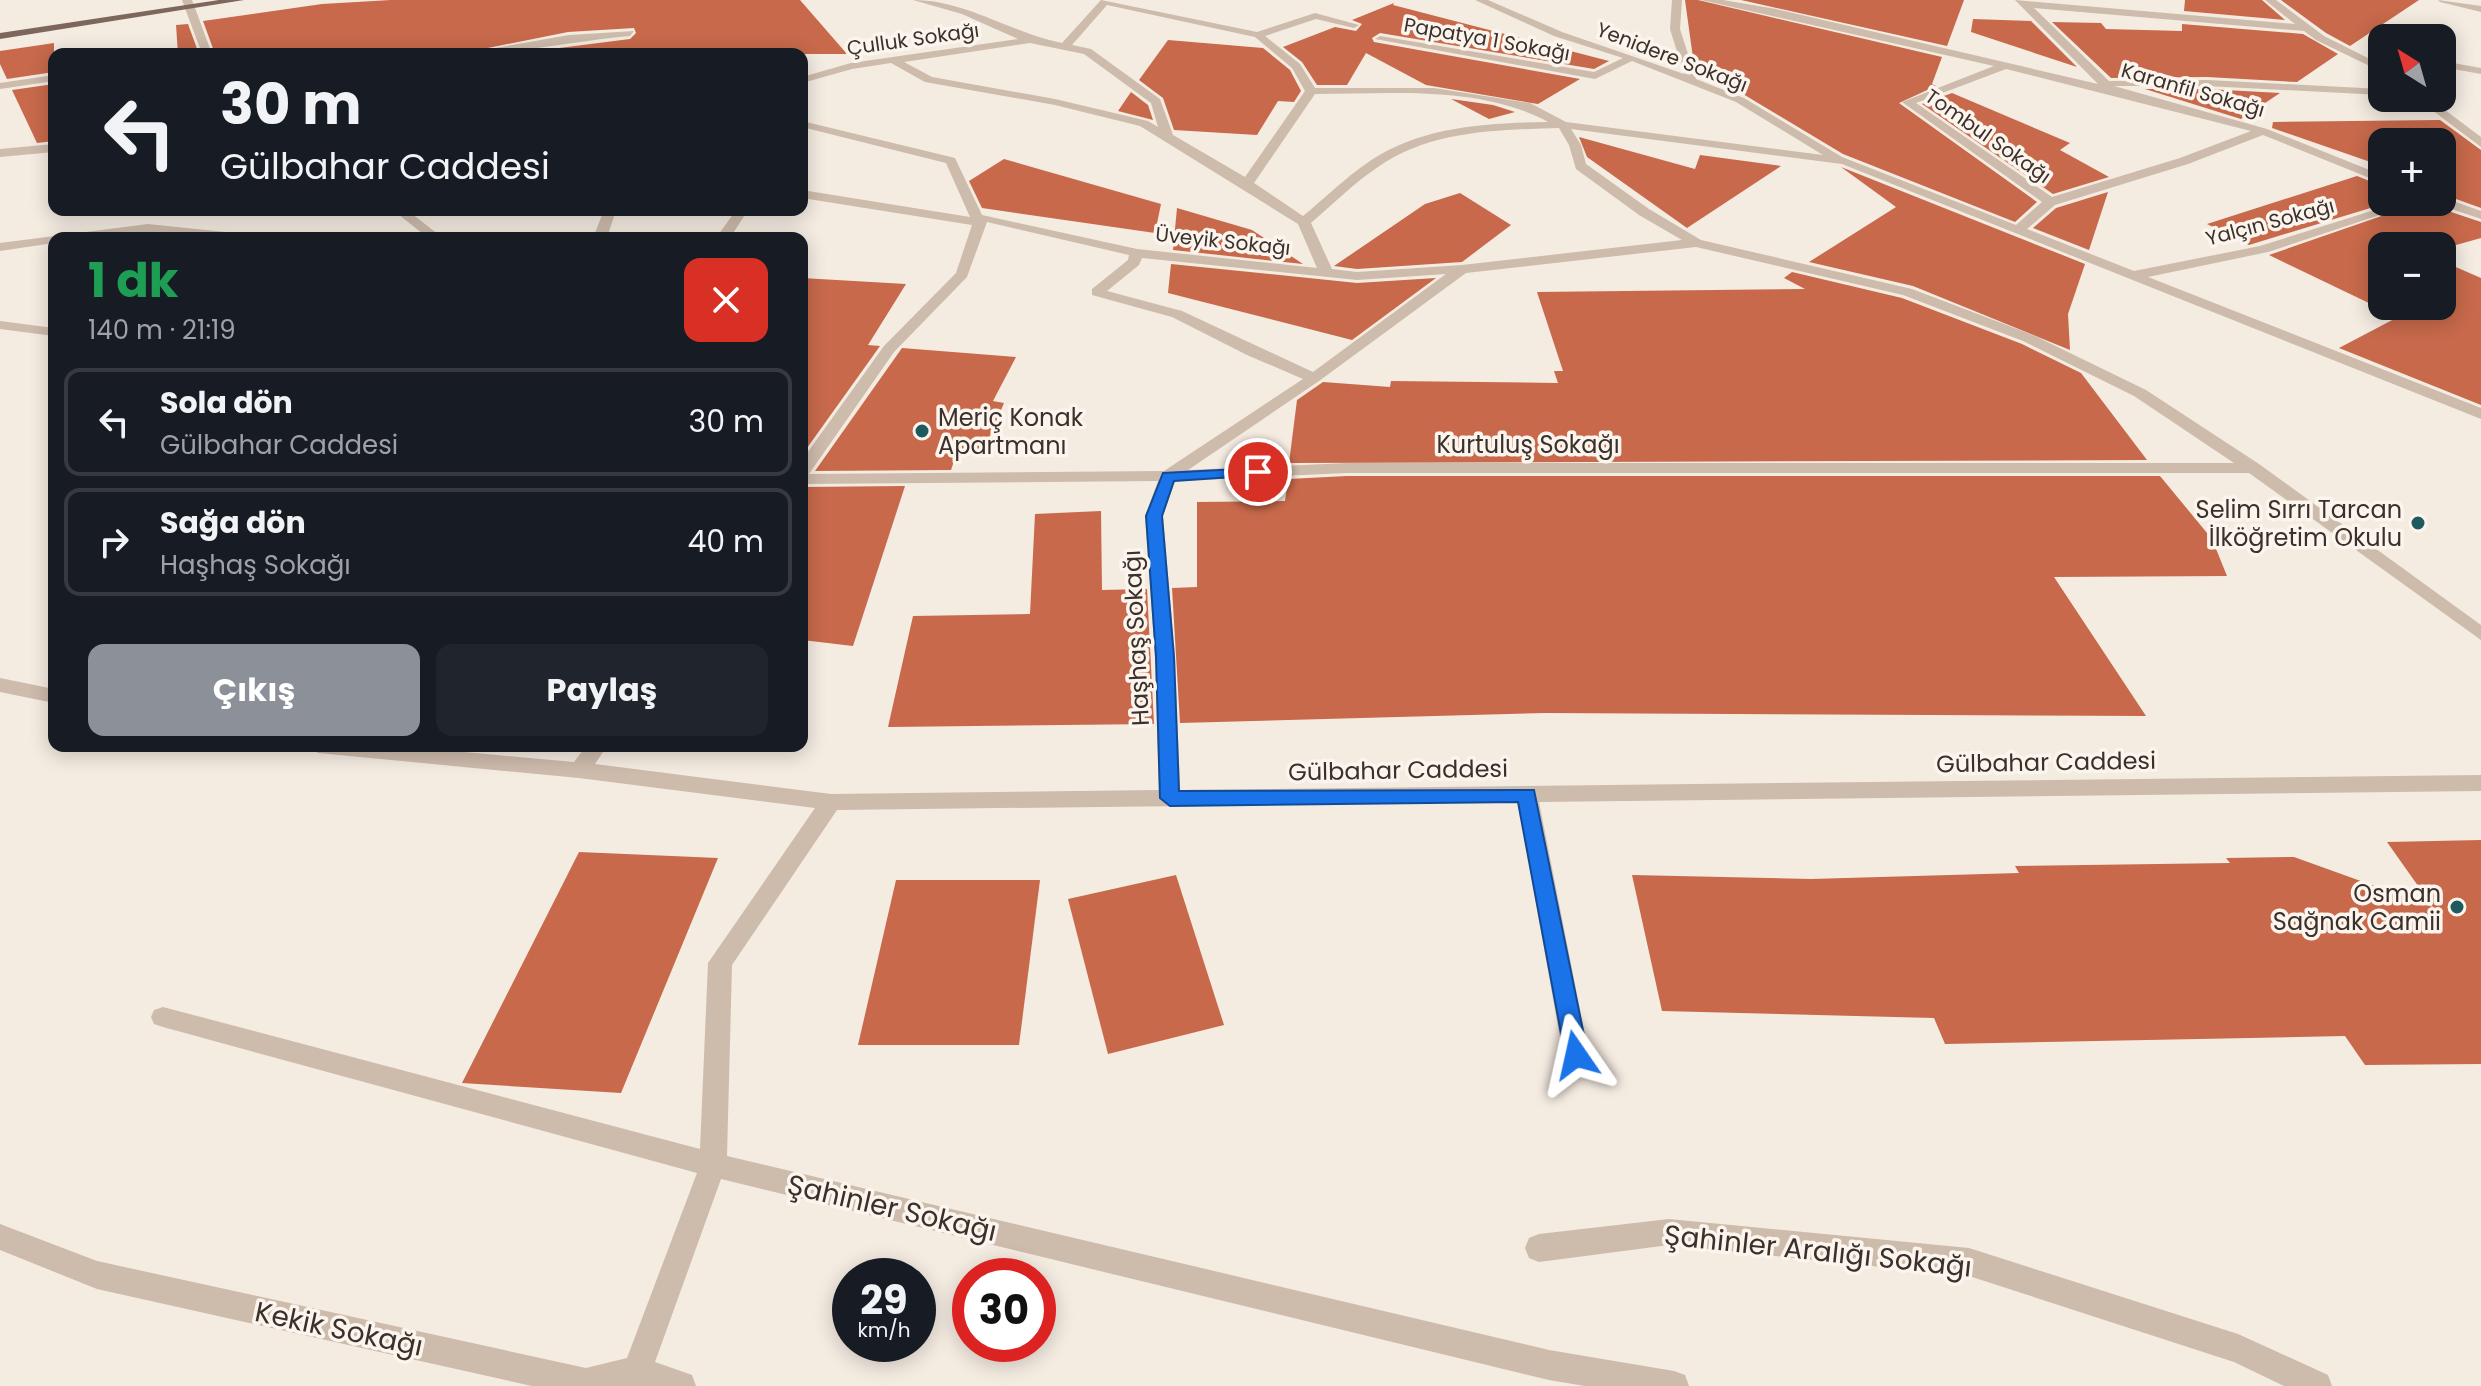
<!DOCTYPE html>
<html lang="tr">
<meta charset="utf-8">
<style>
body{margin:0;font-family:Poppins,sans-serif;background:#20242c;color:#f1f3f6;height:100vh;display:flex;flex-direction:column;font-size:30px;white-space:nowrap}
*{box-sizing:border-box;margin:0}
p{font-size:26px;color:#9ea1a6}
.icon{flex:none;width:44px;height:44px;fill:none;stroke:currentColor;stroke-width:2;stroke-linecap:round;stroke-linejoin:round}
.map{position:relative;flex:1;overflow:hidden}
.side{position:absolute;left:48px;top:232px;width:760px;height:520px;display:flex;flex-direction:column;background:#171b24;border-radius:16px;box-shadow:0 4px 20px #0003}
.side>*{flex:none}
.guide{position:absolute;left:48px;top:48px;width:760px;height:168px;border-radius:16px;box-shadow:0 4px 20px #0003;background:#171b24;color:#f1f3f6;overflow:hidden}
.needle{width:52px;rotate:323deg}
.fabs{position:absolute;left:2368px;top:24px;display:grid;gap:16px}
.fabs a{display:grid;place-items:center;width:88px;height:88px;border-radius:16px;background:#171b24;box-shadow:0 4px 20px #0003;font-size:40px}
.speed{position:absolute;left:832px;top:1258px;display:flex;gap:16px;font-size:40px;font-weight:700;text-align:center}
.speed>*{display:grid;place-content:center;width:104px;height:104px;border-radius:50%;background:#171b24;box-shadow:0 4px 20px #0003;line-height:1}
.speed small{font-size:20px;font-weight:400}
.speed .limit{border:12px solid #d22;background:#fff;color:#111}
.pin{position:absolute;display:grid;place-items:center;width:68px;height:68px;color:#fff;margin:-34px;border:4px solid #fff;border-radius:50%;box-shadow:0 2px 8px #0007}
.me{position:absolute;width:88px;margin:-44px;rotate:349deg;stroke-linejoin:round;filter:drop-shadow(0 0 6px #0008)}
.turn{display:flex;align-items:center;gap:28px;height:168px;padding:0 40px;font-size:36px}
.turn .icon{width:104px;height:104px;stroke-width:2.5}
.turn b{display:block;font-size:56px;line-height:68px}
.round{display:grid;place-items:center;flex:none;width:84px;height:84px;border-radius:16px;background:#20242c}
.head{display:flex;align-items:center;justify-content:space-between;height:136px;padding:0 40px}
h1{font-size:48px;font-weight:700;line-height:60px;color:#1e9e55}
.action{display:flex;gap:16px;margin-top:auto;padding:16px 40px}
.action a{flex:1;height:92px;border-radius:16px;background:#8c9099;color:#fff;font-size:32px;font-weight:700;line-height:92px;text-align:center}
.action a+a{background:#20242c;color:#f1f3f6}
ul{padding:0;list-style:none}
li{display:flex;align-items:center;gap:24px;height:108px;margin:0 16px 12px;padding:0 24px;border:4px solid #363941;border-radius:16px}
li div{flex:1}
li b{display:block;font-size:30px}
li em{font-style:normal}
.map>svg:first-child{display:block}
.building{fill:#c8694b}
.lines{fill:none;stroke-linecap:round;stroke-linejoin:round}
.minor{fill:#cdbbac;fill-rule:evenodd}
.major{fill:#7d675c;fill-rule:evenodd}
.route{fill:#1a73e8;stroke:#114b97;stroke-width:2}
.poi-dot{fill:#1f5a5e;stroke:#fbf5ee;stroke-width:3}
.labels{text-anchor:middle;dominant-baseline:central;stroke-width:7;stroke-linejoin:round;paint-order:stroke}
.far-street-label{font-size:20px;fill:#3b302b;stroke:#fbf5ee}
.poi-label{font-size:24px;fill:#3b302b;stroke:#fbf5ee;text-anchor:end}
.street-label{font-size:24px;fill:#3b302b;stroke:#fbf5ee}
.near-street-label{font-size:28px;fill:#3b302b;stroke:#fbf5ee}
</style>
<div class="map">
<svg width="2481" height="1386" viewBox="0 0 2481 1386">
<rect width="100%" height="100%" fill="#f4ebe1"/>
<g class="building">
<path d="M391,0H800L847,54H512L630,39L636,33L634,28L568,32L458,54H215L203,21L322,4Z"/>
<path d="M1685,0H1698L1942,57L1932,84L1936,86L1899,103L2037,202L2015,222L1843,154L1743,94L1693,58Z"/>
<path d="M1741,0H1964L1947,46Z"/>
<path d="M2185,0H2262L2285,20L2184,11Z"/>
<path d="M2281,0H2419L2350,46L2326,33Z"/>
<path d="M1394,3L1393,5L1609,61L1594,69L1380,33L1372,38L1374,42L1580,79L1538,104L1426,85L1366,53L1347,85H1317L1302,62L1283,47L1335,27L1356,31L1362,24L1352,20Z"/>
<path d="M1973,19L2031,21L2077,67L1971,32Z"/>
<path d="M2052,22L2101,23L2106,29L2182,31V24L2303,34L2338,54L2297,82L2207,77L2111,78Z"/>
<path d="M188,24L199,54H178L176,25Z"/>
<path d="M1168,40L1263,48L1290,70L1301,91L1294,102L1278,101L1257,135L1174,130L1163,98L1139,80Z"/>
<path d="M54,43V72L7,79L0,64V51Z"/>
<path d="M54,84V141L37,143L12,90Z"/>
<path d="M2145,89H2207L2280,93L2241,119Z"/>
<path d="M1131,92L1148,105L1153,120L1118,111Z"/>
<path d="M1952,93L2070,143L2060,150L2109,177L2053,194L1922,104Z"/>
<path d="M1451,99L1493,105L1515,112L1489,119Z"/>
<path d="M2440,120L2481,150V208L2442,194V142H2382V166L2272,128L2273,122Z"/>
<path d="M1579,137L1695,169L1700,155L1781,166L1687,228L1587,157Z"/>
<path d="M1004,159L1161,204L1155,233L982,208L969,181Z"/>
<path d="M1841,167L2085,264L2068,314L2070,350L1913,286L1809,262L1896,207Z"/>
<path d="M2357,176L2382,186V202H2390L2249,245L2207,224Z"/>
<path d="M2108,192L2089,250L2033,228L2056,208Z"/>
<path d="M1460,193L1511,225L1462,262L1357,269L1334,266L1425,204Z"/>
<path d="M2422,202H2435L2436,207L2481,222V238L2442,249L2382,246V306H2442V261L2481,278V405L2339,348L2398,317L2269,255Z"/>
<path d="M1177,208L1252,230L1303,264L1173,250Z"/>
<path d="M1171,264L1357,283L1436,278L1352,340L1168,293Z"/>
<path d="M1792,272L1902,298L2022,344L2081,373L2147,460L1289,463L1297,400L1323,382L1390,387L1391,381L1558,383L1554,371H1563L1537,292L1805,289L1784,278Z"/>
<path d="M802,278L906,284L868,345L880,346L802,455Z"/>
<path d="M902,348L1016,357L993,401L1004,403L984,450L958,449L951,470L815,471Z"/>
<path d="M1347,476H2160L2212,539L2227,576L2054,577L2146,716L1545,713L1180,723L1172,588L1197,587V502L1285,501L1288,479Z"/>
<path d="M905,486L853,646L802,640V487Z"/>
<path d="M1101,511L1102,590L1147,589L1154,724L888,727L913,616L1030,614L1035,514Z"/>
<path d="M2481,840V1064L2365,1065L2345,1036L1945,1044L1934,1018L1662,1011L1632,875L1811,879L2019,873L2015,866L2230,863L2226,858L2294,857L2433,907L2387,842Z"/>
<path d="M579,852L718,858L621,1093L462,1083Z"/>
<path d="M1176,875L1224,1025L1108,1054L1068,899Z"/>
<path d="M896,880H1040L1019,1045H858Z"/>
</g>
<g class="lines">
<g class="minor">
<path d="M182,0H192L212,54H202Z"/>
<path d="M913,0C966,0 1011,33 1062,43L1101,0L1257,32L1315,13L1359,25L1354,28L1316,19L1265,36L1300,64L1315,88H1434L1530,103L1566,122L1823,155L1736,102L1632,61L1595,79L1375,39L1380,36L1594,72L1623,58L1554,36L1475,0H1488L1562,32L1684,74L1670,29L1672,0H1682L1680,29L1696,79L1744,98L1842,157L2016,225L2042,202L1902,102L1994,66L1701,0H1723L1776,9L2098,84L2015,0L2295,24L2265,0H2276L2324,36L2382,65V72L2316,40L2304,31L2034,8L2109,81L2207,80L2382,89V95L2207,86H2114L2267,129L2382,175V183L2263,135L2188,164L2055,205L2027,229L2134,271L2260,246L2400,202H2419L2268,252L2148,277L2481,408V419L1842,164L1571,129L1581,145L1586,164L1649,209L1701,240L1912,289L2033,335L2146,390L2259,464L2481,625V640L2249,473H1347L1175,481L1163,516L1175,657L1180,790L2481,775V791L1539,802L1589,1055L1585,1063L1576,1066L1567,1063L1563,1055L1518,802L837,810L732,965L727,1156L1549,1350L1674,1371L1685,1375L1689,1386H1585L1549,1380L721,1179L655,1362L692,1375L696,1386H532L97,1289L0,1250V1224L97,1261L586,1368L627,1358L697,1173L163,1027L154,1024L151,1017L154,1010L163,1007L700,1149L708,963L815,808L579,778L318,753L308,746H399L574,762L586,746H607L595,764L831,794L1159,790L1155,657L1145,516L1158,481L802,484V460L884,346L956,273L972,225L802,198V190L970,217L946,163L802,127V121L955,158L982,215L1137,249L1317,268L1298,224L1140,126L1055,105L925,82L891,63L852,69L802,83V77L851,63L1018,39L962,14ZM1107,5L1255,37L1292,68L1305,91L1245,177L1173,135L1160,99L1091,49L1072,45ZM1030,43L1084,54L1151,103L1158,127L1148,121L1055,99L932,77L904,62ZM2006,69L2251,131L2180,158L2052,197L1916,103ZM1315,94C1390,94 1480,85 1548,122C1488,123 1422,126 1370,161C1346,177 1325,198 1303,216L1254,183ZM1559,128L1569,145L1576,169L1639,215L1682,240L1462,265L1357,272L1332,269L1311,223C1333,204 1354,183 1378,167C1431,130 1498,130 1559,128ZM987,222L1129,255L1128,260L1092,289V295L1172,317L1247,355L1303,379L1164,471L809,474L894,352L967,277ZM1696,247L1903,295L2023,341L2134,396L2234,463H1347L1188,470L1319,381L1466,273ZM1142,258L1357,280L1446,274L1313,372L1182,311L1107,291L1139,265Z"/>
<path d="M2438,0L2481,6V12L2440,2Z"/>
<path d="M634,31L630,36C574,41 517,54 461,54L569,35Z"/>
<path d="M2442,61L2481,68V74L2442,67Z"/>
<path d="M54,75V81L0,89V83Z"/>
<path d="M2416,98H2429L2481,137V147Z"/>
<path d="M54,144V152L0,157V149Z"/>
<path d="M2442,197L2481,211V219L2437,204L2442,202Z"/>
<path d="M393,210H407L443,238H428Z"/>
<path d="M604,210H616L607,238H593Z"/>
<path d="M736,210H748L730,238H716Z"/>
<path d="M148,224L245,234L252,238H206L148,232L96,238H54V243L0,251V243Z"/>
<path d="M0,321L54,328V336L0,329Z"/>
<path d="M0,678L54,689V703L0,692Z"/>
<path d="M1669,1219L1969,1248L2238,1334L2328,1375L2332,1386H2284L2234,1362L1969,1276L1669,1245L1539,1262L1529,1258L1525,1248L1529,1238L1539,1234Z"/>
</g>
<path class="major" d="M219,0H244L0,39V33Z"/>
</g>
<path class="route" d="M1258,468L1263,469V475L1174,481L1162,516L1174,657L1179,791L1534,790L1588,1055L1584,1062L1576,1065L1568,1062L1565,1055L1518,802L1170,806L1160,798L1156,657L1146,516L1163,473Z"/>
<g class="poi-dot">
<circle cx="922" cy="431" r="8"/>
<circle cx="2418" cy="523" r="8"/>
<circle cx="2457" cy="907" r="8"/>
</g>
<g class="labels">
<g class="far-street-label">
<text transform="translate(913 39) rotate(-8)">Çulluk Sokağı</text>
<text transform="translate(1487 39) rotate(10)">Papatya 1 Sokağı</text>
<text transform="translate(1672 57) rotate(21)">Yenidere Sokağı</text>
<text transform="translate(2193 90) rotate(16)">Karanfil Sokağı</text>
<text transform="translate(1988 136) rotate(35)">Tombul Sokağı</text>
<text transform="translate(2270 222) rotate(-15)">Yalçın Sokağı</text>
<text transform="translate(1223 241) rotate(6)">Üveyik Sokağı</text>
</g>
<g class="poi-label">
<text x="938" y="417" text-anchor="start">Meriç Konak<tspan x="938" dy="28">Apartmanı</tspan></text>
<text x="2402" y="509">Selim Sırrı Tarcan<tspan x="2402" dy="28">İlköğretim Okulu</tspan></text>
<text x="2441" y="893">Osman<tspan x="2441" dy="28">Sağnak Camii</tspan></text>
</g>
<g class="street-label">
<text x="1528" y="444">Kurtuluş Sokağı</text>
<text transform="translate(1136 638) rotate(-93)">Haşhaş Sokağı</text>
<text transform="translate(2046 762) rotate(-1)">Gülbahar Caddesi</text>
<text transform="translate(1398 770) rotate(-1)">Gülbahar Caddesi</text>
</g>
<g class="near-street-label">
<text transform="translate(892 1208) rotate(13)">Şahinler Sokağı</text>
<text transform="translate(1818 1251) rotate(6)">Şahinler Aralığı Sokağı</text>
<text transform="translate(339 1329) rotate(12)">Kekik Sokağı</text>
</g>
</g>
</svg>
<div class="fabs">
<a><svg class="needle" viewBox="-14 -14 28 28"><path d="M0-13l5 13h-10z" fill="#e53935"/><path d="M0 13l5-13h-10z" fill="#9ea1a6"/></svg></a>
<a>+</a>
<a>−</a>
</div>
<div class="speed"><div>29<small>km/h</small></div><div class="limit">30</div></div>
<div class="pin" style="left:1258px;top:472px;background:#d93025"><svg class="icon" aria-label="arrive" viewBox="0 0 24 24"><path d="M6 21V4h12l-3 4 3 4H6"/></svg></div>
<svg class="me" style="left:1576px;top:1055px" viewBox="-20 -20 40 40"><path d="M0-17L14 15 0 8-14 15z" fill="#1a73e8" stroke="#fff" stroke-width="4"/></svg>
<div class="guide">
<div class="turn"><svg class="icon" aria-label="left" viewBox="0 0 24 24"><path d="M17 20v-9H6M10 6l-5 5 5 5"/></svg><div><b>30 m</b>Gülbahar Caddesi</div></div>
</div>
<section class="side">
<div class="head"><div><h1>1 dk</h1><p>140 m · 21:19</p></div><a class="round" style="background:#d93025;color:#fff"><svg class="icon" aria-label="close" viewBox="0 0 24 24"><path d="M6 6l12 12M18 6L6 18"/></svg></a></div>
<ul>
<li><svg class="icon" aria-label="left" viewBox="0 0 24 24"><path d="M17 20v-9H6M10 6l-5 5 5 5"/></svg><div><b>Sola dön</b><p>Gülbahar Caddesi</p></div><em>30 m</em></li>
<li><svg class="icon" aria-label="right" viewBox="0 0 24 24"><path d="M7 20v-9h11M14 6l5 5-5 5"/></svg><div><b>Sağa dön</b><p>Haşhaş Sokağı</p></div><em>40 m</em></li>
</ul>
<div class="action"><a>Çıkış</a><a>Paylaş</a></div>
</section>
</div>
